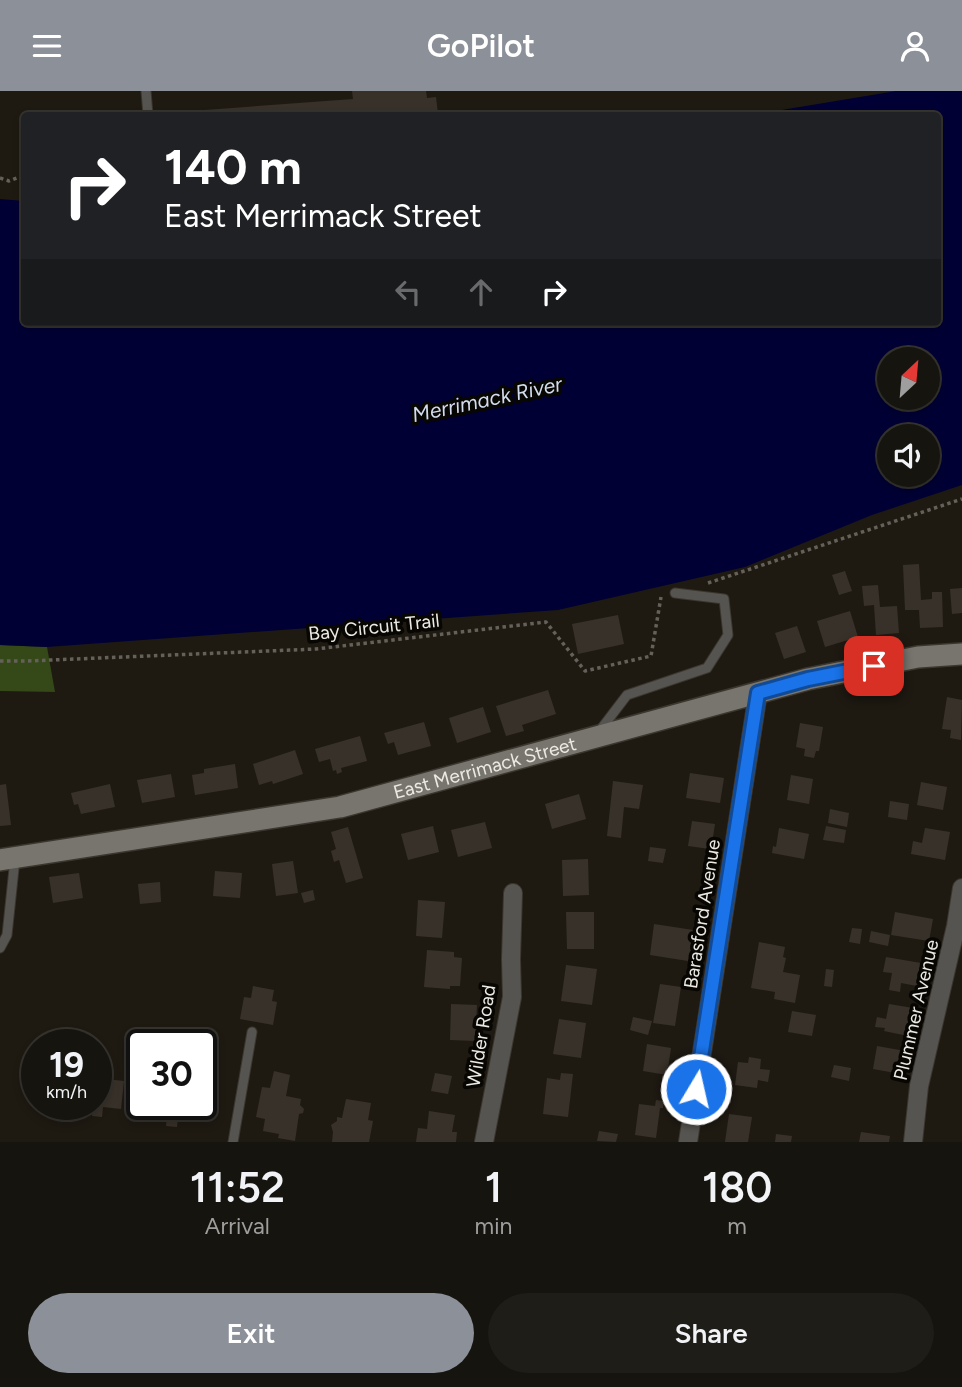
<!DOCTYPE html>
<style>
body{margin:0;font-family:Figtree,sans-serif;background:#1f1d17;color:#f1f3f6;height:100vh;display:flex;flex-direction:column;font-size:26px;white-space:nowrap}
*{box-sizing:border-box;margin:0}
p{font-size:23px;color:#9e9e9e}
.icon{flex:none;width:38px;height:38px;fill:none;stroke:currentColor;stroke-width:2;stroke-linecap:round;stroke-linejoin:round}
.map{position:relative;height:1051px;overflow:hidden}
.sheet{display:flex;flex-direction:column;background:#16140e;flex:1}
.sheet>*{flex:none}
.guide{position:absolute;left:21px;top:21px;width:920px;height:214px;border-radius:7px;box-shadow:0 4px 10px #0003,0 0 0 2px #35332e;background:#202124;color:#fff;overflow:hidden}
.needle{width:46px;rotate:26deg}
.buttons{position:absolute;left:877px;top:256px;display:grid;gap:14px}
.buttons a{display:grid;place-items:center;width:63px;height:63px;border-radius:50%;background:#16140e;box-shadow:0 4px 10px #0003,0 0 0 2px #35332e;font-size:35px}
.speed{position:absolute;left:21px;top:938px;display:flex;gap:14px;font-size:35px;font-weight:700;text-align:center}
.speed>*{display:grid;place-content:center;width:91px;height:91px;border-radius:50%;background:#16140e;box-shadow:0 4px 10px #0003,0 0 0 2px #35332e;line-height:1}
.speed small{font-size:18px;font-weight:400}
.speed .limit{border:4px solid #111;border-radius:10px;background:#fff;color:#111}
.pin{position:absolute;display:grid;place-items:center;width:60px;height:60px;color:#fff;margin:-30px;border-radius:14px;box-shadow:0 4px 10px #0006}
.me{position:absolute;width:77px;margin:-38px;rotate:9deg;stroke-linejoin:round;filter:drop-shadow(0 0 5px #0008)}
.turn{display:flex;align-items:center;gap:24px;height:147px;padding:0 28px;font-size:32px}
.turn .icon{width:91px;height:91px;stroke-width:2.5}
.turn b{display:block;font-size:49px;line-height:60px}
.lanes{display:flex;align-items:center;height:66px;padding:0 28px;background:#0003;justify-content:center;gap:35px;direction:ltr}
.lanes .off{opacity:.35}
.eta{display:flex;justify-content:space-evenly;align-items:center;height:119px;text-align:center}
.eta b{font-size:42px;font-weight:600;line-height:49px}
.cta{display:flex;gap:14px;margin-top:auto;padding:14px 28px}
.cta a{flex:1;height:80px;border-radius:42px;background:#8c9099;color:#fff;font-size:28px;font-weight:600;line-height:80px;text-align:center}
.cta a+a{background:#1f1d17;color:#f1f3f6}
header{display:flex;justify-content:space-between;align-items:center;height:91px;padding:0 28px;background:#8c9099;color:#fff;font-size:32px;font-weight:600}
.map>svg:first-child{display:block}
.green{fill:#344818}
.water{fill:#000034;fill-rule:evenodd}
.building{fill:#383129}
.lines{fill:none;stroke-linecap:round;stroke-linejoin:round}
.lane-casing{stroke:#3b372f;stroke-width:11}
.street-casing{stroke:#3b372f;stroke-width:20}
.secondary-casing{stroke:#3b372f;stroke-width:24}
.path{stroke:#65615a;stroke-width:3.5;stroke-dasharray:3.5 3.5;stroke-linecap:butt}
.lane{stroke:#565450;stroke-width:9}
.street{stroke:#565450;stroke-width:18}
.secondary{stroke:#77756e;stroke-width:21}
.route-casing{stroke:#114b97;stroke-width:18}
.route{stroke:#1a73e8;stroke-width:12}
.labels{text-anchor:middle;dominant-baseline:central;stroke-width:7;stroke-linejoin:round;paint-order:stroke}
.street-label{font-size:19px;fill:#ebe9e2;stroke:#070603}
.water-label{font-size:21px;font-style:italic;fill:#d3dcee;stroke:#070603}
</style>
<header><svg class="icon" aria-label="menu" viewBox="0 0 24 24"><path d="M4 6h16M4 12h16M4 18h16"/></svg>GoPilot<svg class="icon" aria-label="person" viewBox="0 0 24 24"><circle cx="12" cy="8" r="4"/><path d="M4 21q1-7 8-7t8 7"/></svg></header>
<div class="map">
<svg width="962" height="1051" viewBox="0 0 962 1051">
<rect width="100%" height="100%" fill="#1e1a12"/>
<path class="green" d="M0,554L47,556L55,601L0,600Z"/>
<path class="water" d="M896,0H962V394L872,424L745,476L558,519L47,556L0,554V108L24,110V231H938V24H752ZM889,268H928V306H889ZM889,345H928V383H889Z"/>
<g class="building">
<path d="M352,0H426L427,7L436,6L438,23L191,24V20L353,8Z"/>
<path d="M919,473L921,509L932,508V501H942L943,536L920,537L919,519H905L903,474Z"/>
<path d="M845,480L852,500L839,504L832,484Z"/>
<path d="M878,494L880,516L897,515L899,542L876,544L874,514L864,515L862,495Z"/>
<path d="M962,497V522L952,523L950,498Z"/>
<path d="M850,520L858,546L825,556L817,530Z"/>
<path d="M618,524L624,553L578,563L572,533Z"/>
<path d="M797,535L806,561L784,568L775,542Z"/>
<path d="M548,599L556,623L522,634L524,640L506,645L496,615Z"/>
<path d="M947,606L962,609L961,649L950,647L951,639L942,638Z"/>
<path d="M483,616L491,641L457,652L449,627Z"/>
<path d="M424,631L431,655L398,664L394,651L388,653L384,642Z"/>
<path d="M800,632L823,636L819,660H816L814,667L804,665L805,658L796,656Z"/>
<path d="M360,645L367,670L341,677L342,681L337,683L336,679L333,680L330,668L319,671L315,658Z"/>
<path d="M295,659L303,683L273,693L272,690L259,694L253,673Z"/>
<path d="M235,673L238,697L195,704L192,684L204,682V678Z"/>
<path d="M690,682L724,687L720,712L686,707Z"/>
<path d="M171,683L175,706L142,712L137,689Z"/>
<path d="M791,684L813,688L809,713L787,709Z"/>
<path d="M613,690L643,694L639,718L624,716L621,747L607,745Z"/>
<path d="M921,691L947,696L943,719L917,714Z"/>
<path d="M6,693L11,734L0,735V694Z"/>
<path d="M110,693L115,716L81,723L78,713L74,714L71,702Z"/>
<path d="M579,703L586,728L552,738L545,713Z"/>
<path d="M890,710L909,713L907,729L888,726Z"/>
<path d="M830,718L849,722L847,736L828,732Z"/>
<path d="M692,730L715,733L712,752H717V759L688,755Z"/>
<path d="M485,731L492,757L458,766L451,739Z"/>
<path d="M433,735L439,761L408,769L401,743Z"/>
<path d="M826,735L846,739L844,752L823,749Z"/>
<path d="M348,736L363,787L346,792L339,769L334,771L331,760L336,758L331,741Z"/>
<path d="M779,737L809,743L804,768L772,762L773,755L776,756Z"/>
<path d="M925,737L950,741L945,769L911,763L913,750L922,752Z"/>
<path d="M650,756L666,758L663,772L648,770Z"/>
<path d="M588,768L589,804L563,805L562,769Z"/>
<path d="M293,770L298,802L276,805L272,773Z"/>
<path d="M215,780L242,782L240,807L213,805Z"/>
<path d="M79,782L83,807L53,812L49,786Z"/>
<path d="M160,791L161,811L140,813L138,793Z"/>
<path d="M313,799L315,809L304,812L301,802Z"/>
<path d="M418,809L445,811L442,847L416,845Z"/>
<path d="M566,821H594V858H567Z"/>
<path d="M895,821L933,828L929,850L891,844Z"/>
<path d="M654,833L700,840L697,861L690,860L688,870L650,864Z"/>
<path d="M852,837L862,838L860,853L849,851Z"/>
<path d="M871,840L890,844L888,855L869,851Z"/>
<path d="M759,851L785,856L783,866L786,867L783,881L800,884L795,912L774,908L775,901L751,897Z"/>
<path d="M427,859L454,861V866L462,867L460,895H450V898L424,896Z"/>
<path d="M886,866L921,872L917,895L901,892L900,901L889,899L892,882L883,881Z"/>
<path d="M566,874L597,878L592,914L561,910Z"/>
<path d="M826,878L834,879L832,896L824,895Z"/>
<path d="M660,893L681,896L675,935L653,932Z"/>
<path d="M253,895L274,899L272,910L277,911L273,934L240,928L244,906L251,907Z"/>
<path d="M451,913L477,914L475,950L450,949Z"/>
<path d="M889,913L913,917L908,945L884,940L885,937L875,936L877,926L886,928Z"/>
<path d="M792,920L816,924L812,945L788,941Z"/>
<path d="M633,926L652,930L648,944L630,939Z"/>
<path d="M559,928L586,932L581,967L553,963Z"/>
<path d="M647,953L671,957L667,984L643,980Z"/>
<path d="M877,955L905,960L901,983L873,978Z"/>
<path d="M749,966L761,968L760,978L770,979L768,991L758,989L757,997L735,994L738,971L748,972Z"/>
<path d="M834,974L851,977L849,990L831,986Z"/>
<path d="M274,980L290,984L286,1005L301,1008L300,1014L304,1018L303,1022L299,1023L295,1050L278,1047L279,1043L263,1040L265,1028L256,1026L262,996L270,997Z"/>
<path d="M435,982L452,985L448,1003L431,1000Z"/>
<path d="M561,982L573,983L568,1026L543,1023L547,987L560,989Z"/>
<path d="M96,987L124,990L121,1018L103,1016L102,1026L92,1025L93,1013H96Z"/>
<path d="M346,1008L371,1012L368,1029L373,1030L369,1051H332L333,1041L331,1034L337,1030V1026L342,1027Z"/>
<path d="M656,1009L664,1010L663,1017H660L656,1047L635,1044L639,1013L655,1015Z"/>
<path d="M153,1013H196L194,1028L178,1027L177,1036L166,1035L167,1025L151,1024Z"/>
<path d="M429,1020L455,1024L452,1041H457L456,1051H416L418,1037L427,1038Z"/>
<path d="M729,1023L752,1026L748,1051H725Z"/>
<path d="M599,1040L618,1043L616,1051L597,1050Z"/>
<path d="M861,1041L890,1045L889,1051H859Z"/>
<path d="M776,1043L792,1045L791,1051H775Z"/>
</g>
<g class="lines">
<g class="lane-casing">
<g id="lane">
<path d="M146,0L148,24"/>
<path d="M598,642L627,604L707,577L728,544L724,508L675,502"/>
<path d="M0,857L7,844L15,768"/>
<path d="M233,1051L252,941"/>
</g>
</g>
<g class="street-casing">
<g id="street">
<path d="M484,1051L512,906L511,868L513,802"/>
<path d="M688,1051L758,602"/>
<path d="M913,1051L919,995L956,835L962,797"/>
</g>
</g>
<g class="secondary-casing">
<g id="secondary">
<path id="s1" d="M0,769L340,716L808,588L918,566L962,563"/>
</g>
</g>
<g class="path">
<path d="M0,87L9,90L24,84"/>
<path d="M708,492L962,408"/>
<path d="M0,570H27L316,558L546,531L585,580L651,565L661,506"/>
</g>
<use href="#lane" class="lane"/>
<use href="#street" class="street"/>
<use href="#secondary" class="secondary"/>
</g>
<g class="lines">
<g class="route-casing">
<path id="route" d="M696,998L758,602L808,588L874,575"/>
</g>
<use href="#route" class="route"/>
</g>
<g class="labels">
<g class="street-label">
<text transform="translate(374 536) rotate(-6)">Bay Circuit Trail</text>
<text stroke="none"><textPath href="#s1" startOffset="494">East Merrimack Street</textPath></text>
<text transform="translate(702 823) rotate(-81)">Barasford Avenue</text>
<text transform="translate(916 919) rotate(-77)">Plummer Avenue</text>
<text transform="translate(481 945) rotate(-81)">Wilder Road</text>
</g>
<g class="water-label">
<text transform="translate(487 308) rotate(-12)">Merrimack River</text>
</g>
</g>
</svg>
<div class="buttons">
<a><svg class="needle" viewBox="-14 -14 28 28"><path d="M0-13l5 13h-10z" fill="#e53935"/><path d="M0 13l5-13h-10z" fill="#9e9e9e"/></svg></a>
<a><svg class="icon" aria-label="sound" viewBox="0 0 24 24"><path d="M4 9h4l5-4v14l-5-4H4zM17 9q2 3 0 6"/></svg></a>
</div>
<div class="speed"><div>19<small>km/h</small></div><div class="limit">30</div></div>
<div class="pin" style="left:874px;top:575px;background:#d93025"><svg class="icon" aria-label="arrive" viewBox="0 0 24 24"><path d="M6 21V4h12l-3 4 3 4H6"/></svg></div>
<svg class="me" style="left:696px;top:998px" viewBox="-20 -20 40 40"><circle r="17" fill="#1a73e8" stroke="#fff" stroke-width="3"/><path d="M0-11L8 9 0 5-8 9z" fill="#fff"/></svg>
<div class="guide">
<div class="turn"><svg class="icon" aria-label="right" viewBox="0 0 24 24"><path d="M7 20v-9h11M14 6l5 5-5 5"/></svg><div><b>140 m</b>East Merrimack Street</div></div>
<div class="lanes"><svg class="icon off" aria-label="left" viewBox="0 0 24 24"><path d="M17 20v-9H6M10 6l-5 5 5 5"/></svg><svg class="icon off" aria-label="ahead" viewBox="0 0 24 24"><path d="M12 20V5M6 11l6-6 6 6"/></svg><svg class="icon" aria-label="right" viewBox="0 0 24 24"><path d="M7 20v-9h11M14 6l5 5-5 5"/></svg></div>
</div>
</div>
<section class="sheet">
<div class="eta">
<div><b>11:52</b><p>Arrival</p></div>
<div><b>1</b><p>min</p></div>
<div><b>180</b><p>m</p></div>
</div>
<div class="cta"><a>Exit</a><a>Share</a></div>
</section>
